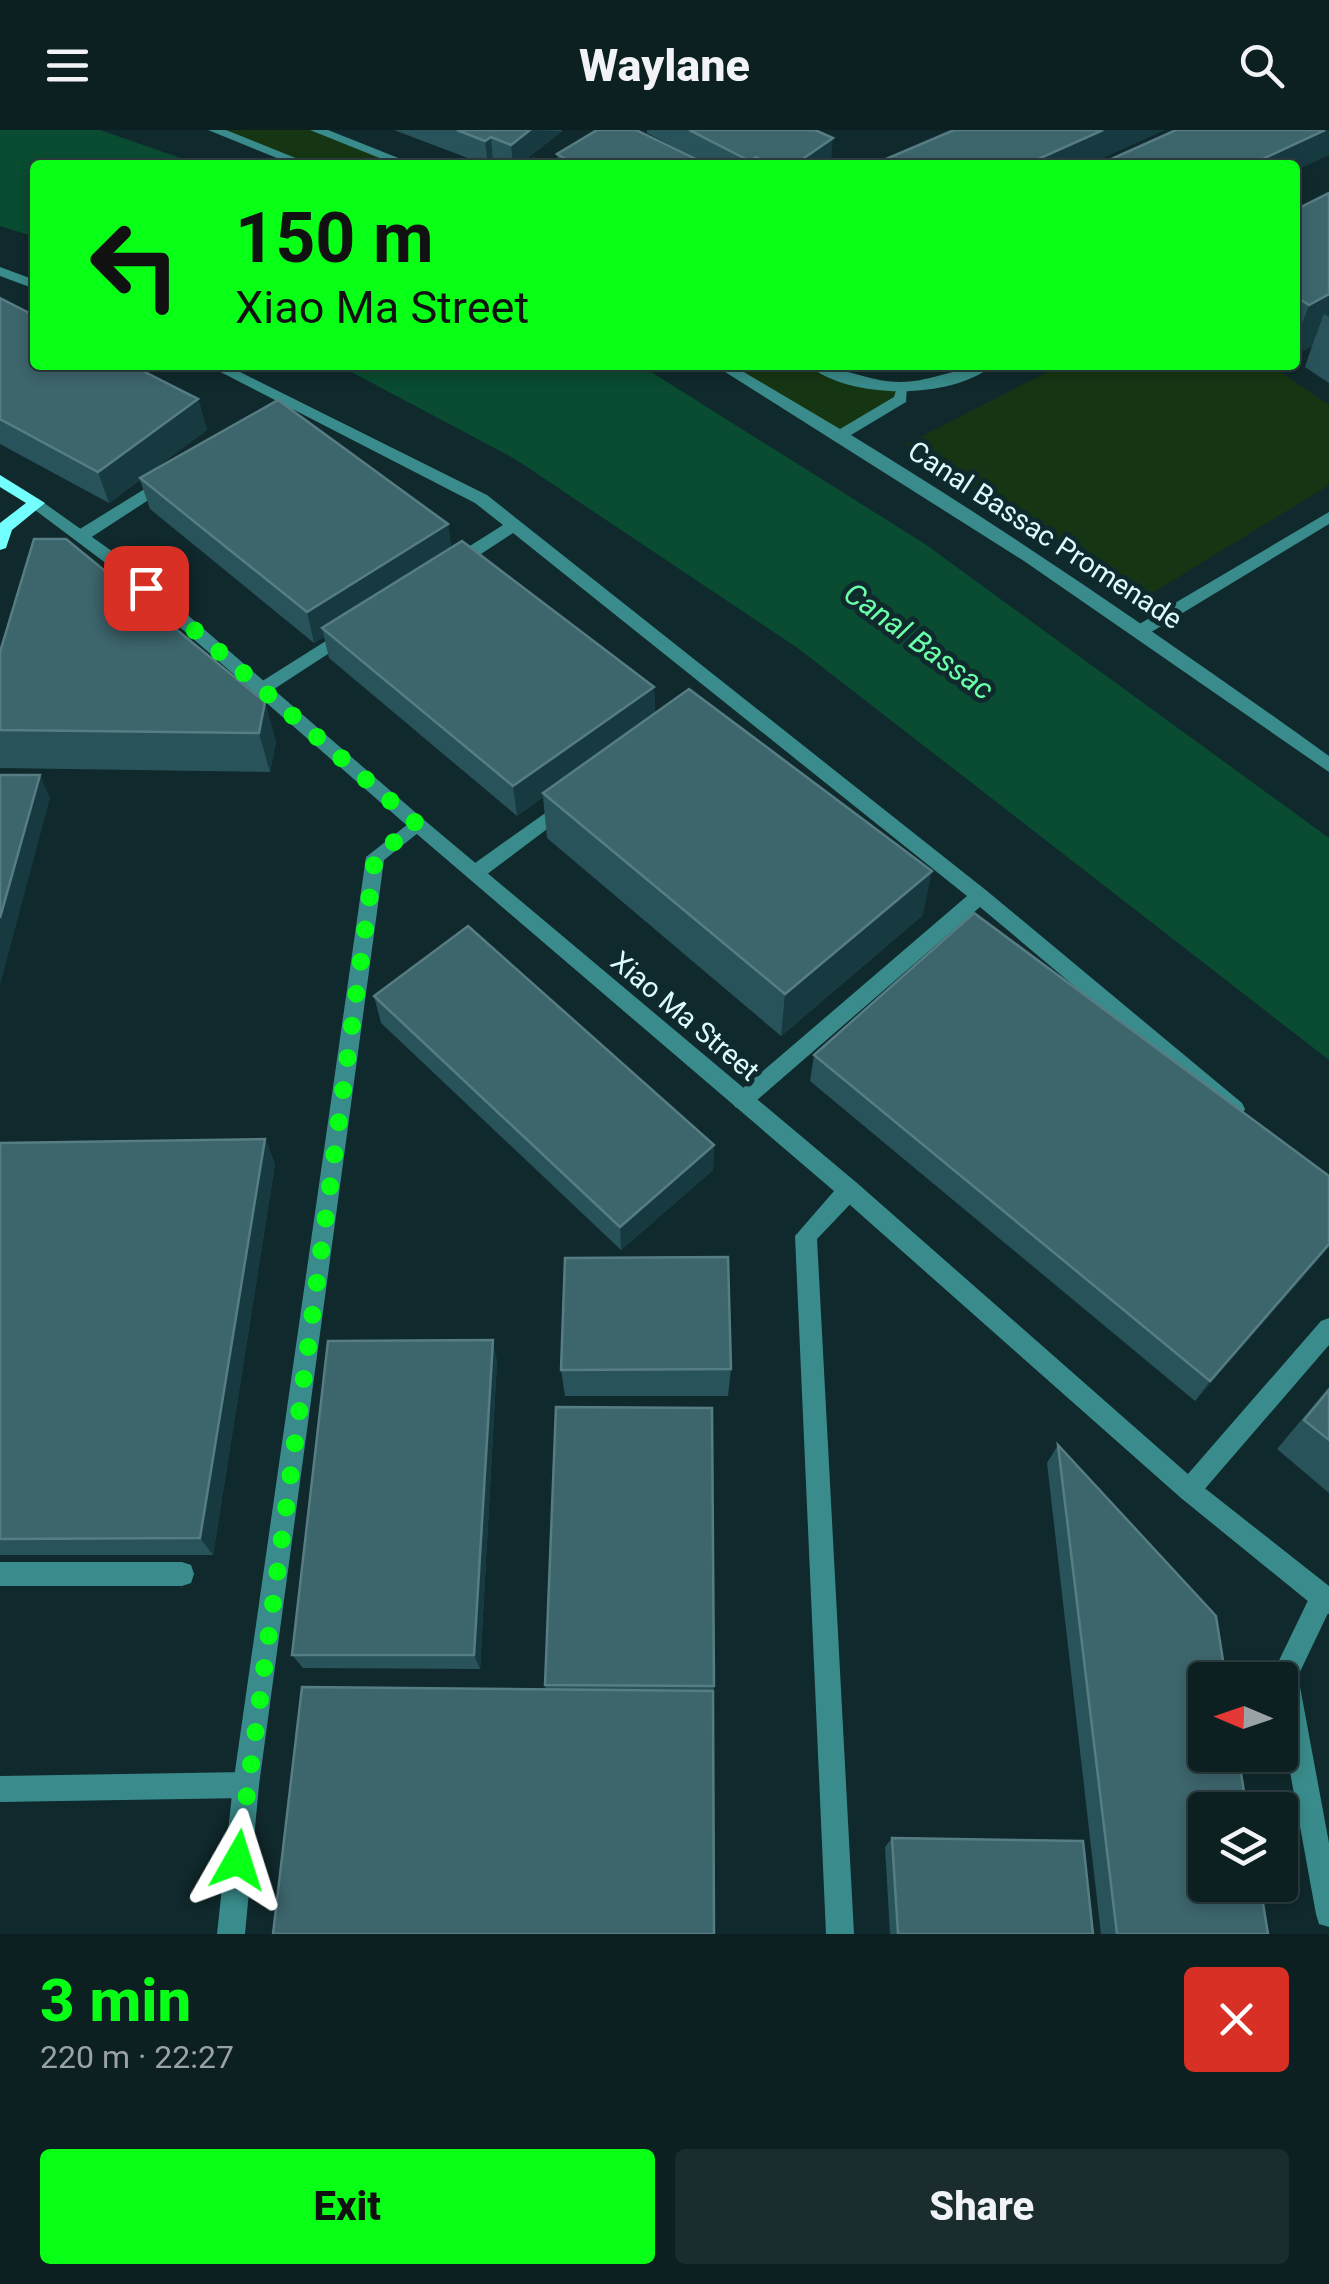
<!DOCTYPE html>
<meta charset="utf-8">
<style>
body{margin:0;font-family:Roboto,sans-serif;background:#1a2c2e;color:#f1f3f6;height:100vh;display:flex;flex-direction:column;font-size:38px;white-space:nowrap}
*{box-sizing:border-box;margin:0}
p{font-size:32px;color:#9aa2a5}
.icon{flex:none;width:55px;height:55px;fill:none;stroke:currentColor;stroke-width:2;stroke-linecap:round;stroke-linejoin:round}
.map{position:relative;height:1804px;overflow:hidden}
.drawer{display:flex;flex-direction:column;background:#0c1f21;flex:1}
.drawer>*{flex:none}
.guide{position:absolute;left:30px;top:30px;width:1270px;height:210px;border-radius:10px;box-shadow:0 5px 15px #0003,0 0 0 2px #2c3d3f;background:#08ff16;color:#111;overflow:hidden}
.needle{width:65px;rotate:272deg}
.fabs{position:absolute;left:1188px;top:1532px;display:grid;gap:20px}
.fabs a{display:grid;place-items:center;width:110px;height:110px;border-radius:10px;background:#0c1f21;box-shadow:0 5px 15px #0003,0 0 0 2px #2c3d3f;font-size:50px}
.pin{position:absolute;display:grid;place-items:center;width:85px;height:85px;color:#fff;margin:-42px;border-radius:20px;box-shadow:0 5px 15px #0006}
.me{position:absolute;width:110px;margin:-55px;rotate:6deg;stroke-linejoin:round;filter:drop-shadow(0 0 8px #0008)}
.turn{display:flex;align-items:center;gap:35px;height:210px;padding:0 40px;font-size:45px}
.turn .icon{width:130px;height:130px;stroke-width:2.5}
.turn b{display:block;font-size:70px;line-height:85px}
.round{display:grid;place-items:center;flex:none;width:105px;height:105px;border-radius:10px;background:#1a2c2e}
.summary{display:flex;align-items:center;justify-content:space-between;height:170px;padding:0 40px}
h1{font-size:60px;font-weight:800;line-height:75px;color:#08ff16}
.button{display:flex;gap:20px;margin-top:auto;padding:20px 40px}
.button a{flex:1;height:115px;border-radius:10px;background:#08ff16;color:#111;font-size:40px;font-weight:800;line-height:115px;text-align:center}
.button a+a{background:#1a2c2e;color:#f1f3f6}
header{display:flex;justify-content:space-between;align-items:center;height:130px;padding:0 40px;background:#0c1f21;font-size:45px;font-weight:800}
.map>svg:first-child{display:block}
.green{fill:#163613}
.water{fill:#094c31}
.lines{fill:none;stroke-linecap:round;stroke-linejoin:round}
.service{fill:#3a8c8c;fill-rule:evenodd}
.pedestrian{fill:#3a8c8c;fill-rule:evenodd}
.minor{fill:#3a8c8c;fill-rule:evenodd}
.tertiary{fill:#3a8c8c;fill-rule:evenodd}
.secondary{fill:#73fffd;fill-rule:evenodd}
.wall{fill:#29535a}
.shaded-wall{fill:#173a40}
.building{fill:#3d656c;stroke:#567d83;stroke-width:2.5}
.route{stroke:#08ff16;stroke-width:18;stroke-dasharray:0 32.4}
.labels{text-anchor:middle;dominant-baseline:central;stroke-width:10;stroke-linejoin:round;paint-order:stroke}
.street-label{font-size:28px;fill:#dcfcff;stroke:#10292c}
.water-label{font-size:30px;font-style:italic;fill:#6affa9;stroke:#10292c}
</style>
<header><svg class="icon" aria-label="menu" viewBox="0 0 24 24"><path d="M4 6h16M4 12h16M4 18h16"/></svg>Waylane<svg class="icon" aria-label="search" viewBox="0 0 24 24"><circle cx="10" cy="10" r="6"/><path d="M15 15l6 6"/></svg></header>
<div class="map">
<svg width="1329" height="1804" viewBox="0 0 1329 1804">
<rect width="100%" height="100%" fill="#10292c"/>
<g class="green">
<path d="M214,0H316L409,35H306Z"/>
<path d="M721,235H815L842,249L902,260L901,269L842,304Z"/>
<path d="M1061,235H1270L1329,275V355L1144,468L905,315Z"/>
</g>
<g class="water">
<path d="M0,0H100L201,35H35V107L0,96Z"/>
<path d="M338,235H640L925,414L1329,708V930L799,519L515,329Z"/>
</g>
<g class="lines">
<g class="service">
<path d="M0,137L35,150V159L0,146Z"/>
<path d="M207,235H226L487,365L987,761L1242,973L1245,979L1242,985L1235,988L1228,985L980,777L749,977L742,980L735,977L732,971L735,965L967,766L513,403L458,439H446V431L503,395L475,373Z"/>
<path d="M164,347L172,352L170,356L87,410H75V402Z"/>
<path d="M348,497L354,499V507L268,563H256L253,559L256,555Z"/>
<path d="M565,669L574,676L571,681L482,748H468L466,743L468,738Z"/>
<path d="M1329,1188V1215L1197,1368L1189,1372L1181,1368L1177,1360L1181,1352L1321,1191Z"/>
<path d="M0,1432H182L191,1435L194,1444L191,1453L182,1456H0Z"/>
<path d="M246,1642L255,1646L259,1655L255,1664L246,1668L0,1672V1646Z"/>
</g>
<g class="pedestrian">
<path d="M208,0H226L313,35H294Z"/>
<path d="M714,235H732L840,299L894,267L897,257H907L906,272L851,305C1015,405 1173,514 1329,626V642L1024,431Z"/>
</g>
<g class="minor">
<path d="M310,0H328L416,35H397Z"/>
<path d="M808,235C839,235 868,252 900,252C933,252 962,235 993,235C952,270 849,270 808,235Z"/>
<path d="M1329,382V394L1148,504H1136V496Z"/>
<path d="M417,687L423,689L426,694L423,699L384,730L259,1655L245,1804H217L233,1655L366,727Z"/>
<path d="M849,1051L857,1053L860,1060L857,1067L817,1109L854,1804H826L795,1106L841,1053Z"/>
<path d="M1323,1455L1329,1457V1481L1298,1546L1329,1713V1797L1319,1794L1316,1784L1280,1587V1550H1273L1272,1545L1314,1458Z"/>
</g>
<path class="tertiary" d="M37,368L123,429L423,689L857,1053L1197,1352L1329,1456V1484L1320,1481L1181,1368L841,1067L411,699L111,437L31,377V369Z"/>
<path class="secondary" d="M0,345L45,373L12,400L6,418L0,420V393L26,373L0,357Z"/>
</g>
<g class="wall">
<path d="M394,0H562V1L519,35H501L493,32L486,35Z"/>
<path d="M647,0H815L831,33L829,35H708L647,3Z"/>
<path d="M557,24L708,35H558Z"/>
<path d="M1329,63V253L1305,237L1312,216L1295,225V80Z"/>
<path d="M0,168L198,269L207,300L153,340L448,394L451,418L654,557L655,583L923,785L781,906L547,708L543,667L517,686L329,528L324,507L314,513L150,379L140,350L109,373L0,314Z"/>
<path d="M66,409L276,611L270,642L0,638V522Z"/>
<path d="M374,866L714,1015L713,1040L621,1120L381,893Z"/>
<path d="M814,925L1329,1046V1117L1195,1271L810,951Z"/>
<path d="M265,1009L275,1034L213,1425H0V1013Z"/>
<path d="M497,1231L480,1539L303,1538L292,1525Z"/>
<path d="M731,1239L728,1266H565L561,1240Z"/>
<path d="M1329,1257V1363L1277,1319Z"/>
<path d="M1058,1315L1268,1804H1101L1047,1333Z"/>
<path d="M545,1555L714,1556L713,1567L546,1560Z"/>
<path d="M892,1708L1093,1804H890L885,1717Z"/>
</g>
<g class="shaded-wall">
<path d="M530,0L562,1L519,35H513L511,15Z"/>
<path d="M1103,0H1165L1088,35H1025Z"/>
<path d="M1325,0H1329V25L1295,41V35H1250Z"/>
<path d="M491,7L493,32L488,35L485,11Z"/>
<path d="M833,8L831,33L829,35H794Z"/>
<path d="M756,27V35H750V31Z"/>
<path d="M1329,164V187L1324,184L1312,216L1295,225V213L1309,175Z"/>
<path d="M198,269L207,300L109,373L98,342Z"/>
<path d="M448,394L452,425L322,498L324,507L314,513L307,482Z"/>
<path d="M654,557L655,587L543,663V667L517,686L513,656Z"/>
<path d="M265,572L276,611L270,642L259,603Z"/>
<path d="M40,645L50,668L0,855V788Z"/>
<path d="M932,741L923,785L781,906L785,864Z"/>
<path d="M265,1009L275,1034L213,1425L200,1408Z"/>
<path d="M714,1015L713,1040L621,1120L620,1097Z"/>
<path d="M1329,1114V1117L1195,1271L1210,1251Z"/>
<path d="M493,1210L497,1231L480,1539L474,1525Z"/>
</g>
<g class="building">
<path d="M457,0H530L511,15L491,7L485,11Z"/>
<path d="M597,0H636L708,35H576L557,24Z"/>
<path d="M689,0H815L833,8L794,35H773L756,27L750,31Z"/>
<path d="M954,0H1103L1025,35H872Z"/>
<path d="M1176,0H1325L1250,35H1098Z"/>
<path d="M534,29L548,35H526Z"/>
<path d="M1329,63V164L1309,175L1295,166V80Z"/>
<path d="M0,168L35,186V235H131L198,269L98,342L0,289Z"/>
<path d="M278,270L448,394L307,482L140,348Z"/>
<path d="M34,409H66L265,572L259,603L0,600V522Z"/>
<path d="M462,411L654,557L513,656L322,498Z"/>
<path d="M689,559L932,741L785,864L543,663Z"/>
<path d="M0,645H40L0,788Z"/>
<path d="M974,783L1329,1046V1114L1210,1251L814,925Z"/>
<path d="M468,796L714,1015L620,1097L374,866Z"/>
<path d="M265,1009L200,1408L0,1409V1013Z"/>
<path d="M728,1127L731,1239L561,1240L565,1128Z"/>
<path d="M493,1210L474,1525H292L328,1211Z"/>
<path d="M1329,1260V1310L1304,1290Z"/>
<path d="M556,1277L712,1278L714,1556L545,1555Z"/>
<path d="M1058,1315L1216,1486L1226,1550H1205V1625H1238L1247,1680H1205V1755H1260L1268,1804H1117Z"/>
<path d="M302,1557L713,1561L714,1804H273Z"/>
<path d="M892,1708L1083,1711L1093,1804H898Z"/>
</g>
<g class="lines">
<path class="route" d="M146,458L417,694L375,727L238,1730"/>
</g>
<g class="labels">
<g class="street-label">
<text transform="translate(1045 405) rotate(33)">Canal Bassac Promenade</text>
<text transform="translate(685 886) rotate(40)">Xiao Ma Street</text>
</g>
<g class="water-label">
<text transform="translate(919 511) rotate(36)">Canal Bassac</text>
</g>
</g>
</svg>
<div class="fabs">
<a><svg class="needle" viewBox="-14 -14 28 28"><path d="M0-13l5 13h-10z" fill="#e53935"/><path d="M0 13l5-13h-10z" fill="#9aa2a5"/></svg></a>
<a><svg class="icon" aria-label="layers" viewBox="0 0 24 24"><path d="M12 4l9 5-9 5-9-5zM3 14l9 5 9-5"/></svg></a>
</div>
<div class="pin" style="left:146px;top:458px;background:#d93025"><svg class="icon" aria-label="arrive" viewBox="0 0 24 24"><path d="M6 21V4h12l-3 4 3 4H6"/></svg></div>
<svg class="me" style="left:238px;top:1730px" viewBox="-20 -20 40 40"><path d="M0-17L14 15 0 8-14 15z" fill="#08ff16" stroke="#fff" stroke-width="4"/></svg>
<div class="guide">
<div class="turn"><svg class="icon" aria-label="left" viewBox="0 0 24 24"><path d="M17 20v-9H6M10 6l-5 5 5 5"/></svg><div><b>150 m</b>Xiao Ma Street</div></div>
</div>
</div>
<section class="drawer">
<div class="summary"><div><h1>3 min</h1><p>220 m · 22:27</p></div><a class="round" style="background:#d93025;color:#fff"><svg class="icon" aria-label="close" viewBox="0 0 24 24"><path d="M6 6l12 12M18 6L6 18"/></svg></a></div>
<div class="button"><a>Exit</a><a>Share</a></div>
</section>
